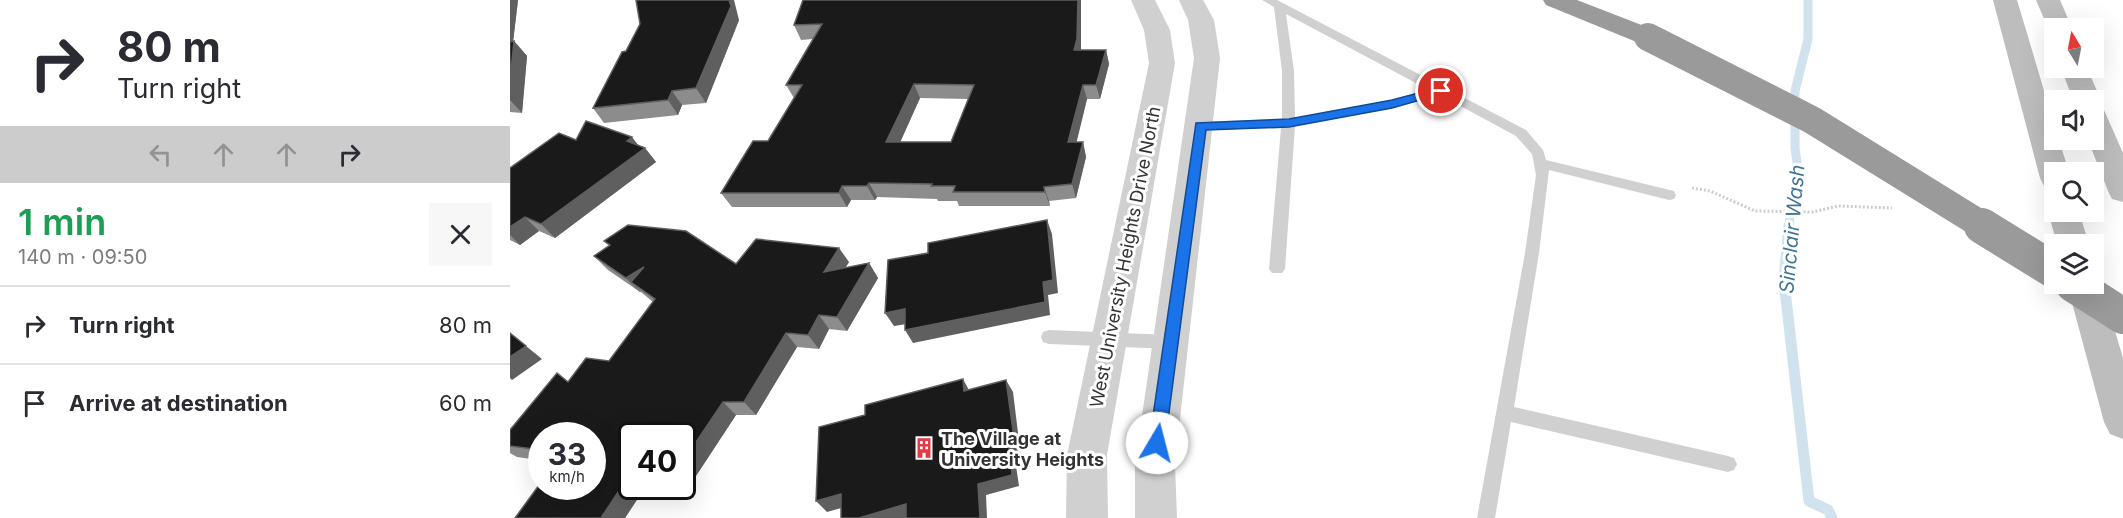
<!DOCTYPE html>
<meta charset="utf-8">
<style>
body{margin:0;font-family:Inter,sans-serif;background:#f7f7f7;color:#2b2b33;height:100vh;display:flex;flex-direction:column;font-size:22px;white-space:nowrap}
*{box-sizing:border-box;margin:0}
p{font-size:20px;color:#7c7c81}
.icon{flex:none;width:33px;height:33px;fill:none;stroke:currentColor;stroke-width:2;stroke-linecap:round;stroke-linejoin:round}
.map{position:relative;flex:1;overflow:hidden}
.side{display:flex;flex-direction:column;background:#fff;width:510px}
.side>*{flex:none}
.banner{background:#fff;color:#2b2b33;overflow:hidden}
.needle{width:39px;rotate:350deg}
.tools{position:absolute;left:1534px;top:18px;display:grid;gap:12px}
.tools a{display:grid;place-items:center;width:60px;height:60px;border-radius:0px;background:#fff;box-shadow:0 6px 24px #0002;font-size:30px}
.speed{position:absolute;left:18px;top:422px;display:flex;gap:12px;font-size:30px;font-weight:700;text-align:center}
.speed>*{display:grid;place-content:center;width:78px;height:78px;border-radius:50%;background:#fff;box-shadow:0 6px 24px #0002;line-height:1}
.speed small{font-size:15px;font-weight:400}
.speed .limit{border:3px solid #111;border-radius:9px;background:#fff;color:#111}
.pin{position:absolute;display:grid;place-items:center;width:51px;height:51px;color:#fff;margin:-26px;border:3px solid #fff;border-radius:50%;box-shadow:0 2px 6px #0007}
.me{position:absolute;width:66px;margin:-33px;rotate:8deg;stroke-linejoin:round;filter:drop-shadow(0 0 4px #0008)}
.turn{display:flex;align-items:center;gap:21px;height:126px;padding:0 18px;font-size:27px}
.turn .icon{width:78px;height:78px;stroke-width:2.5}
.turn b{display:block;font-size:42px;line-height:51px}
.lanes{display:flex;align-items:center;height:57px;padding:0 18px;background:#0003;justify-content:center;gap:30px;direction:ltr}
.lanes .off{opacity:.35}
.round{display:grid;place-items:center;flex:none;width:63px;height:63px;border-radius:0px;background:#f7f7f7}
.headline{display:flex;align-items:center;justify-content:space-between;height:102px;padding:0 18px}
h1{font-size:36px;font-weight:600;line-height:45px;color:#1e9e55}
ul{padding:0;list-style:none}
li{display:flex;align-items:center;gap:18px;height:78px;padding:0 18px;border-top:2px solid #e1e1e2}
li div{flex:1}
li b{display:block;font-size:22px}
li em{font-style:normal}
main{display:flex;flex:1;min-height:0}
.map>svg:first-child{display:block}
.lines{fill:none;stroke-linecap:round;stroke-linejoin:round}
.stream-far1{stroke:#cfe2ee;stroke-width:9}
.stream{stroke:#cfe2ee;stroke-width:11}
.path{stroke:#cdcdcd;stroke-width:3;stroke-dasharray:2 2;stroke-linecap:butt}
.service{fill:#d0d0d0;fill-rule:evenodd}
.tertiary{fill:#d0d0d0;fill-rule:evenodd}
.secondary{fill:#bdbdbd;fill-rule:evenodd}
.motorway{fill:#9a9a9a;fill-rule:evenodd}
.motorway-bridge-far1{stroke:#9a9a9a;stroke-width:28}
.motorway-bridge{stroke:#9a9a9a;stroke-width:36}
.wall{fill:#8c8c8c;fill-rule:evenodd}
.shaded-wall{fill:#5f5f5f}
.building{fill:#1a1a1a;stroke:#5f5f5f;stroke-width:1.5;fill-rule:evenodd}
.route{fill:#1a73e8;stroke:#114b97;stroke-width:1.5}
.labels{text-anchor:middle;dominant-baseline:central;stroke-width:6;stroke-linejoin:round;paint-order:stroke}
.street-label{font-size:18px;fill:#333;stroke:#fff}
.poi-label{font-size:18px;font-weight:bold;fill:#333;stroke:#fff;text-anchor:start}
.water-label{font-size:20px;font-style:italic;fill:#3f7597;stroke:#fff}
</style>
<main>
<section class="side">
<div class="banner">
<div class="turn"><svg class="icon" aria-label="right" viewBox="0 0 24 24"><path d="M7 20v-9h11M14 6l5 5-5 5"/></svg><div><b>80 m</b>Turn right</div></div>
<div class="lanes"><svg class="icon off" aria-label="left" viewBox="0 0 24 24"><path d="M17 20v-9H6M10 6l-5 5 5 5"/></svg><svg class="icon off" aria-label="ahead" viewBox="0 0 24 24"><path d="M12 20V5M6 11l6-6 6 6"/></svg><svg class="icon off" aria-label="ahead" viewBox="0 0 24 24"><path d="M12 20V5M6 11l6-6 6 6"/></svg><svg class="icon" aria-label="right" viewBox="0 0 24 24"><path d="M7 20v-9h11M14 6l5 5-5 5"/></svg></div>
</div>
<div class="headline"><div><h1>1 min</h1><p>140 m · 09:50</p></div><a class="round"><svg class="icon" aria-label="close" viewBox="0 0 24 24"><path d="M6 6l12 12M18 6L6 18"/></svg></a></div>
<ul>
<li><svg class="icon" aria-label="right" viewBox="0 0 24 24"><path d="M7 20v-9h11M14 6l5 5-5 5"/></svg><div><b>Turn right</b></div><em>80 m</em></li>
<li><svg class="icon" aria-label="arrive" viewBox="0 0 24 24"><path d="M6 21V4h12l-3 4 3 4H6"/></svg><div><b>Arrive at destination</b></div><em>60 m</em></li>
</ul>
</section>
<div class="map">
<svg width="1613" height="518" viewBox="0 0 1613 518">
<rect width="100%" height="100%" fill="#fff"/>
<g class="lines">
<path class="stream-far1" d="M1279,227L1280,214L1290,185L1285,148V91L1298,39V0"/>
<path class="stream" d="M1279,226L1274,281L1299,501L1318,510L1322,518"/>
<path class="path" d="M1182,188L1200,191L1245,211L1303,212L1328,206L1382,208"/>
<g class="service">
<path d="M752,0H767L1016,130L1033,150L1036,160L1164,191L1166,195L1164,199L1159,200L1039,170L1029,253L1004,407L1218,456L1224,458L1227,464L1224,470L1218,472L1001,422L985,518H967L1015,253L1026,175L1022,154L1006,136L930,95L882,108L785,126L775,269L772,273H762L759,269L771,128L690,130L683,126L690,122L772,119V71L764,7ZM776,14L919,90L882,100L785,118L784,71Z"/>
<path d="M539,330L661,335L667,337L669,342L667,347L661,349L539,344L533,342L531,337L533,332Z"/>
</g>
<g class="tertiary">
<path d="M621,0H645L660,30L665,63L597,455L598,518H556L557,455L639,63L634,30Z"/>
<path d="M669,0H693L704,20L710,58L665,464L667,518H625V464L684,58L678,20Z"/>
</g>
<g class="secondary">
<path d="M1483,0H1507L1545,127V140H1549L1559,172H1545V189L1534,186L1530,178Z"/>
<path d="M1526,0H1550L1562,28H1545V35L1540,33Z"/>
<path d="M1551,68H1577L1591,100L1587,106L1584,107V100H1563Z"/>
<path d="M1584,108L1594,110L1613,153V202L1602,199L1598,191L1578,140H1584Z"/>
<path d="M1545,203V212H1569L1579,244H1547L1538,212Z"/>
<path d="M1584,274L1591,284L1613,358V439L1600,434L1594,422L1557,284H1584Z"/>
</g>
<path class="motorway" d="M1033,0H1067L1147,31L1151,37L1147,43L1138,45L1129,43L1036,5Z"/>
<path class="motorway-bridge-far1" d="M1138,37L1302,120L1475,227"/>
<g class="motorway-bridge">
<path d="M1472,226L1545,271"/>
<path d="M1563,284L1613,316"/>
</g>
</g>
<g class="wall">
<path d="M0,0H8L3,41H4L17,56L12,113L0,112Z"/>
<path d="M293,0L571,50H596L599,64L590,99H577L566,142H573L576,157L566,198L539,201L540,206H449L447,201H428L427,199L367,197L365,200H341L337,207H222L211,193L258,141L284,98L276,85L303,39L291,40L284,25ZM410,98L458,99L441,142H390Z"/>
<path d="M229,20L196,103L172,105L168,115L94,123L83,108L116,51L130,24Z"/>
<path d="M66,140L128,146L135,148L146,162L45,238L29,231L10,245L0,240V168Z"/>
<path d="M94,241L226,264L339,262L335,268L359,263L368,278L337,331L319,329L309,349L287,347L246,415H226L182,482L172,481V435H122V486H136L115,518L32,435V473L23,467L29,460L7,457L0,453V446L58,382L99,361L143,302L131,292H130L98,270L84,256L99,246Z"/>
</g>
<g class="shaded-wall">
<path d="M0,0H8L1,60L0,59Z"/>
<path d="M219,0H224L229,20L196,103L186,88Z"/>
<path d="M568,0H571V53L564,50Z"/>
<path d="M4,41L17,56L12,113L0,100V81Z"/>
<path d="M596,50L599,64L590,99L586,85Z"/>
<path d="M404,84L410,98L384,156L376,142Z"/>
<path d="M573,85L577,99L563,157L558,142Z"/>
<path d="M162,91L172,105L168,115L158,100Z"/>
<path d="M122,137L132,150L135,148L146,162L45,238L31,224Z"/>
<path d="M573,142L576,157L566,198L562,184Z"/>
<path d="M359,183L367,197L365,200L357,186Z"/>
<path d="M332,186L341,200L337,207L329,193Z"/>
<path d="M534,187L539,201L540,206L535,192Z"/>
<path d="M15,217L29,231L10,245L0,235V227Z"/>
<path d="M537,220L542,234L548,293L538,295L540,315L403,343L395,330L533,282Z"/>
<path d="M329,248L339,262L324,286L314,272Z"/>
<path d="M359,263L368,278L337,331L327,317Z"/>
<path d="M134,267L121,282L131,292H130L116,278Z"/>
<path d="M395,309L403,323L384,326L375,313Z"/>
<path d="M309,315L319,329L309,349L298,335Z"/>
<path d="M276,333L287,347L246,415L234,402Z"/>
<path d="M16,346L32,359L2,380L0,378V357Z"/>
<path d="M453,379L460,392L454,391Z"/>
<path d="M496,380L503,392L511,457L505,459L509,486L476,495L477,518H470L468,484L499,448Z"/>
<path d="M213,402L226,415L182,482L172,474V463Z"/>
<path d="M122,471V486H136L115,518H91Z"/>
<path d="M331,494L342,505L317,512L306,501Z"/>
<path d="M396,504L405,515L396,518H349Z"/>
</g>
<g class="building">
<path d="M126,0H219L221,6L186,88L162,91L158,100L83,108L112,52L116,51L130,24Z"/>
<path d="M293,0H568L567,39L564,50H596L586,85H573L558,142H573L562,184L534,187L535,192H443L445,186H421L422,184L359,183L357,186H332L329,193H211L243,141H258L292,85H276L312,24L284,25ZM404,84L464,85L441,142H376Z"/>
<path d="M4,41L0,81V42Z"/>
<path d="M76,121L122,137L117,141L135,148L31,224L15,217L0,227V168L49,133L66,140Z"/>
<path d="M537,220L543,280L533,282L535,302L395,330V309L375,313L378,260L418,253V243Z"/>
<path d="M118,225L176,231L226,264L246,239L329,248L314,272L359,263L327,317L309,315L298,335L276,333L234,402H213L172,463V435H122V471L91,518H5L32,481V486H82V435H32V450L0,446V430L47,373L58,382L76,358L99,361L145,299L121,282L134,267L116,278L84,256L100,245L94,241Z"/>
<path d="M0,333L16,346L0,357Z"/>
<path d="M453,379L454,391L496,380L505,445L499,448L502,475L468,484L470,518H396V504L349,518H331V494L306,501L309,427L355,415V405Z"/>
<path d="M32,457V468L23,467Z"/>
</g>
<path class="route" d="M931,87L935,88V93L882,108L779,127L696,130L655,443L653,449L647,451L642,449L639,443L686,123L779,119L882,100Z"/>
<defs>
<g id="building-bare" transform="scale(1.62)"><path d="M-4-6H4V6H1V3H-1V6H-4ZM-2.5-4.3h1.7v1.8h-1.7ZM.8-4.3h1.7v1.8H.8ZM-2.5-1h1.7V.8h-1.7ZM.8-1h1.7V.8H.8Z" fill="#e63946" stroke="#fff" stroke-width="2.5" paint-order="stroke"/></g>
</defs>
<g fill-rule="evenodd">
<use href="#building-bare" x="414" y="448"/>
</g>
<g class="labels">
<g class="street-label">
<text transform="translate(615 257) rotate(-79)">West University Heights Drive North</text>
</g>
<g class="poi-label">
<text x="431" y="438">The Village at<tspan x="431" dy="21">University Heights</tspan></text>
</g>
<g class="water-label">
<text transform="translate(1282 229) rotate(-85)">Sinclair Wash</text>
</g>
</g>
</svg>
<div class="tools">
<a><svg class="needle" viewBox="-14 -14 28 28"><path d="M0-13l5 13h-10z" fill="#e53935"/><path d="M0 13l5-13h-10z" fill="#7c7c81"/></svg></a>
<a><svg class="icon" aria-label="sound" viewBox="0 0 24 24"><path d="M4 9h4l5-4v14l-5-4H4zM17 9q2 3 0 6"/></svg></a>
<a><svg class="icon" aria-label="search" viewBox="0 0 24 24"><circle cx="10" cy="10" r="6"/><path d="M15 15l6 6"/></svg></a>
<a><svg class="icon" aria-label="layers" viewBox="0 0 24 24"><path d="M12 4l9 5-9 5-9-5zM3 14l9 5 9-5"/></svg></a>
</div>
<div class="speed"><div>33<small>km/h</small></div><div class="limit">40</div></div>
<div class="pin" style="left:931px;top:91px;background:#d93025"><svg class="icon" aria-label="arrive" viewBox="0 0 24 24"><path d="M6 21V4h12l-3 4 3 4H6"/></svg></div>
<svg class="me" style="left:647px;top:443px" viewBox="-20 -20 40 40"><circle r="19" fill="#fff"/><path d="M0-13L10 11 0 6-10 11z" fill="#1a73e8"/></svg>
</div>
</main>
